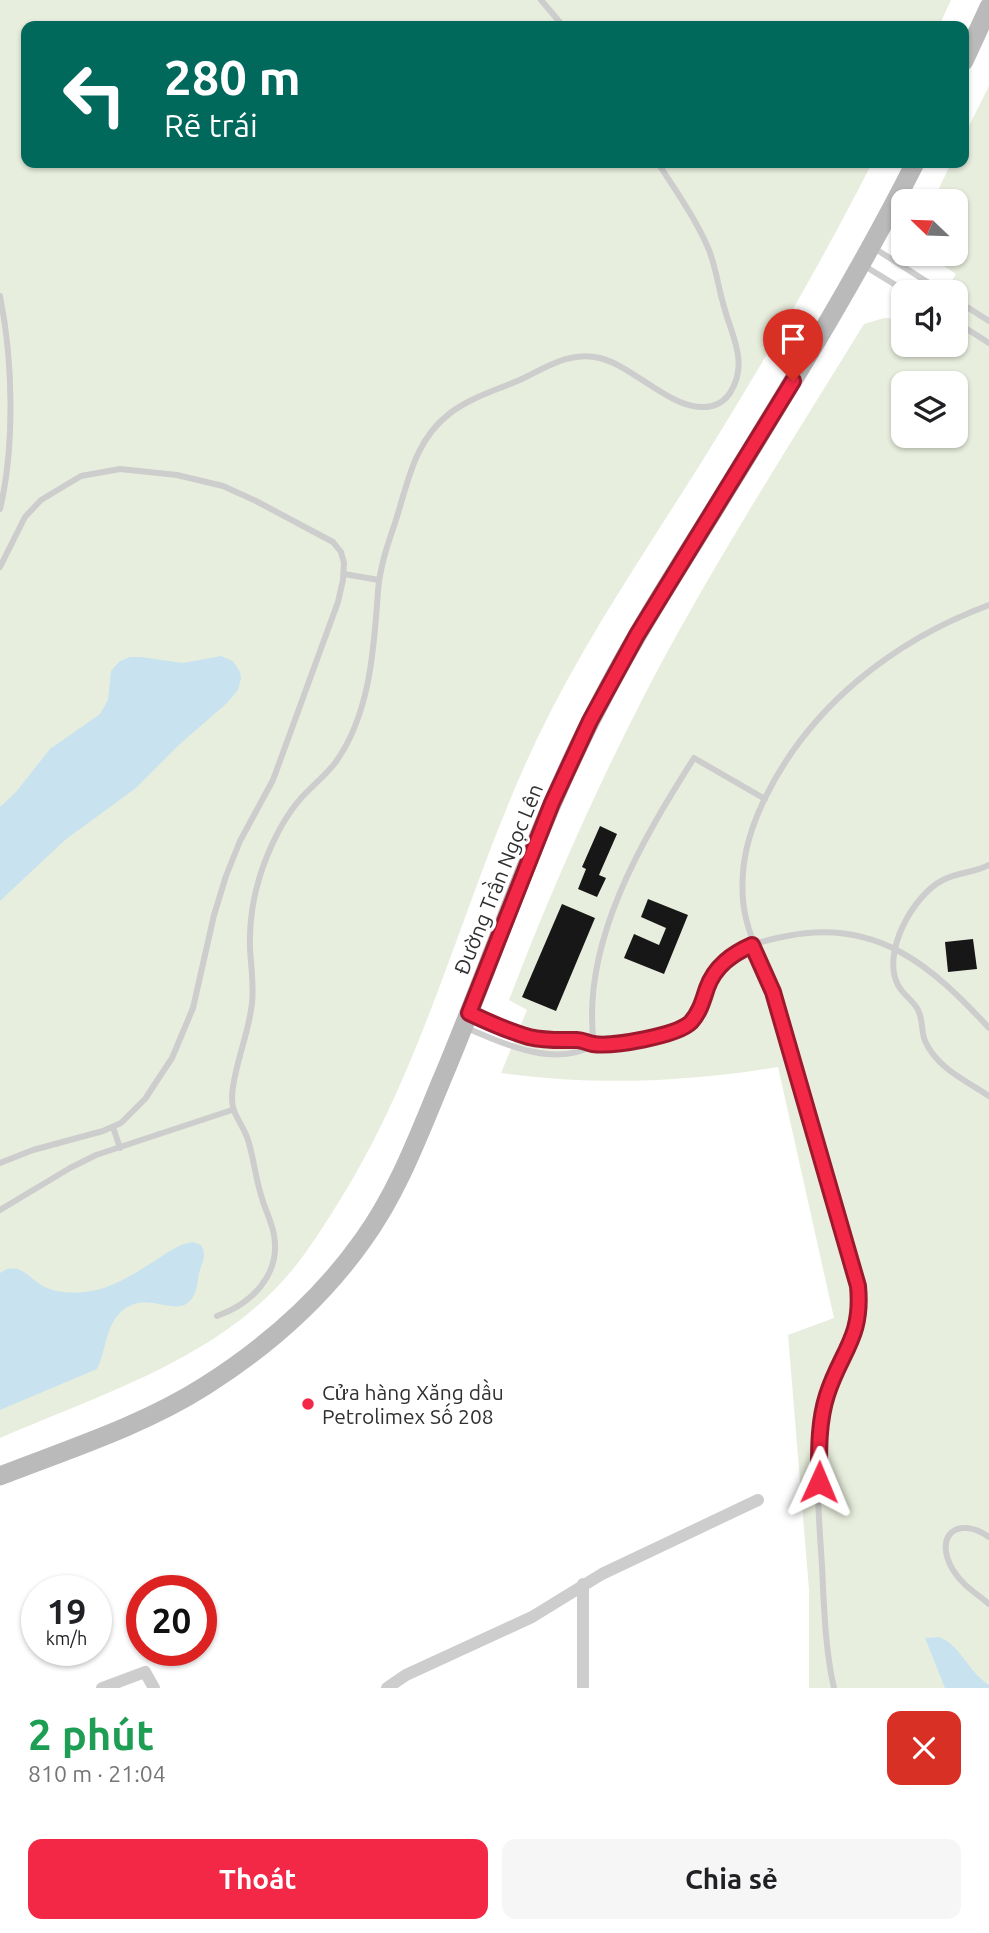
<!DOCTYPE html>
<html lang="vi">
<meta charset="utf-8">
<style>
body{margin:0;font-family:Ubuntu,sans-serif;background:#f6f6f6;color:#202124;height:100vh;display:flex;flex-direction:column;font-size:26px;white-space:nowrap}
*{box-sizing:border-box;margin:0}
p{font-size:23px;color:#757577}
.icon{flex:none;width:38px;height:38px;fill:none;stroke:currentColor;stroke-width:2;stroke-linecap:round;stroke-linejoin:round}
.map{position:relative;height:1688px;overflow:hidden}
.sheet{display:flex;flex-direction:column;background:#fff;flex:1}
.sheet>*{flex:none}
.hud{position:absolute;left:21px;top:21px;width:948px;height:147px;border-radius:14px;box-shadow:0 2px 5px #0004;background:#00695c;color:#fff;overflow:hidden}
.needle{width:46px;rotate:293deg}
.tools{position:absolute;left:891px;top:189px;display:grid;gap:14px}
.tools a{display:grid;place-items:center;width:77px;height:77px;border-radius:14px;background:#fff;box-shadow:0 2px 5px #0004;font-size:35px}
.speed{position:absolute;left:21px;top:1575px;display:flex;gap:14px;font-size:35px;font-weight:700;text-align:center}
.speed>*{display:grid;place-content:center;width:91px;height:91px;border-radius:50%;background:#fff;box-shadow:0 2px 5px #0004;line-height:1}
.speed small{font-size:18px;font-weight:400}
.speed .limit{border:10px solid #d22;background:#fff;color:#111}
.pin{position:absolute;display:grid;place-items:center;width:60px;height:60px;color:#fff;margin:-72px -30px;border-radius:50% 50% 50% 0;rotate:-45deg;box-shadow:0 0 7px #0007}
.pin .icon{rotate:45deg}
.me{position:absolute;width:77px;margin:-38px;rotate:1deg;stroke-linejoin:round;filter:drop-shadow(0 0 5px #0008)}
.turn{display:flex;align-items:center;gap:24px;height:147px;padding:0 28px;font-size:32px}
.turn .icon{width:91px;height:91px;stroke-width:2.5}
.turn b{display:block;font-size:49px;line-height:60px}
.round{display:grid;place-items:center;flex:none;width:74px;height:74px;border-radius:14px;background:#f6f6f6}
.summary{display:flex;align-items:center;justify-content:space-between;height:119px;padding:0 28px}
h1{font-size:42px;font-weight:600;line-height:52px;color:#1e9e55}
.button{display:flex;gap:14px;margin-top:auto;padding:14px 28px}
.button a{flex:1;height:80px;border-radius:14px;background:#f32746;color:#fff;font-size:28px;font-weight:600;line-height:80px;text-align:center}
.button a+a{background:#f6f6f6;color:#202124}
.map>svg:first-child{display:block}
.green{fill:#e8eedd;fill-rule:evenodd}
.water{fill:#c8e3ef}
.building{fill:#171717}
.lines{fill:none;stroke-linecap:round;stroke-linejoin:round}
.lane{stroke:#cdcdcd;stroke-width:6}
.street{stroke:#cdcdcd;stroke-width:12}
.secondary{stroke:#bababa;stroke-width:19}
.route-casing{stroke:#9e192e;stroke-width:18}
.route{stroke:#f32746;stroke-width:12}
.poi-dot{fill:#f32746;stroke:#fff;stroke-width:2.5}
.labels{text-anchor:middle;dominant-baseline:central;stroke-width:7;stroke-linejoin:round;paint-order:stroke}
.street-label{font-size:21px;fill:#303030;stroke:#fff}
.poi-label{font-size:21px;fill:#303030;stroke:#fff;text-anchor:start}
</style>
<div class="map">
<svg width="989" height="1688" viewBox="0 0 989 1688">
<rect width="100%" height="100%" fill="#fff"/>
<g class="green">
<path d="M0,0H951L939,26H26V163H872C821,263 765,360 706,455C648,548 585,639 538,737C464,891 428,1063 335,1208C318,1235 301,1262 279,1285C205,1363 96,1396 0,1438Z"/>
<path d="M989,86V1688H809V1590L788,1335L834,1318L778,1067C685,1082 594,1086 501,1073L527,1010L509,1000C549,895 594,793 645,694C711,567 789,446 864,324L884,318L903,319V345H956V292H945L956,274L941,264L933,254H956V201H933L951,163H964V136ZM903,383H956V436H903Z"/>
</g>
<g class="water">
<path d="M221,656L233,661L240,672L241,678L238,690L227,703L180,744L136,788L65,840L0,901V807L16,792L50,749L100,714L108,700L111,671L120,661L130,657H141L183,663Z"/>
<path d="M193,1242L201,1245C207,1254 203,1261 200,1270C197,1279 198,1289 193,1297C178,1321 150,1289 123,1310C105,1325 107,1349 97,1369L0,1410V1273C20,1259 29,1280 47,1288C59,1293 72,1293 85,1292C112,1289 136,1273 159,1258C170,1251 179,1244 193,1242Z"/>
<path d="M939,1637C961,1645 967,1671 989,1685V1688H945L925,1638Z"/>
</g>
<g class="building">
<path d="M600,826L617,834L599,875L606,878L597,897L578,889L586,869L582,867Z"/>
<path d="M648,899L688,915L664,974L624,958L634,934L659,945L666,928L641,917Z"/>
<path d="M562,904L595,918L556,1011L522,997Z"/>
<path d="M973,939L977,969L948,972L945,942Z"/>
</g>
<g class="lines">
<g class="lane">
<path d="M541,0L563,26"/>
<path d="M874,248L943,292"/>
<path d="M863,265L907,292"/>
<path d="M0,296C13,360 15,446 0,509"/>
<path d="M956,300L989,321"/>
<path d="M956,322L989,343"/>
<path d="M0,567L25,517L41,500L81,476L120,469L177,475L223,486L256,501L333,542L341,552L344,563L343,580L338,602L273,780L240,841L226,876L214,915L193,1008L172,1058L145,1099L121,1123L103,1131L33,1150L0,1163"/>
<path d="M344,574L379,580"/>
<path d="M765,799L694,758C642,840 580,944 594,1045C630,1041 686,1045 702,1004C709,987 712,971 727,958C744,945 767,940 787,936C877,918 932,966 989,1028"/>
<path d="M989,865C974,873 958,872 943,880C913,895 881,953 898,985C903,995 913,1000 918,1010C923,1019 921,1031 925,1041C938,1069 965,1080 989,1096"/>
<path d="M465,1027C503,1044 555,1068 594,1045C577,1039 562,1042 545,1040C519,1036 495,1025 472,1015"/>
<path d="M113,1127L120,1148"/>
<path d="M0,1210L70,1168L96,1155L232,1110"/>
<path d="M217,1316C252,1304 281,1274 274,1235C272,1222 265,1210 262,1198C255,1178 254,1157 247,1137C238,1115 229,1113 233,1087C237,1058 249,1032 252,1003C254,985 251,967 250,948C249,920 254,891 264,864C273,840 285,816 302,797C313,785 325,776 335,763C370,715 374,649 378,591C380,567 387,546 395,523C408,483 414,441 449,414C472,396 501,389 526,377C550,365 573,351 600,358C636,367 675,415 712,406C720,404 726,399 730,393C750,362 730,333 723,303C718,286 716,268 709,250C696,219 676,191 658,163"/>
<path d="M989,1537C957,1515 933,1536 953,1570C962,1585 976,1593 989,1604"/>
<path d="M834,1688C825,1649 824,1606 822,1566C819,1516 813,1461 823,1412C833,1362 863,1343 858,1286C849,1246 836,1207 825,1168C808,1111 792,1052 774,995C764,962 746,935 743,900C740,863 749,831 765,798C810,706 894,640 989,605"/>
</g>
<g class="street">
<path d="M102,1688L145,1672L154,1688"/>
<path d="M387,1688L406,1675L532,1617L602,1574L758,1500"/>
<path d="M583,1688V1584"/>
</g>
<g class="secondary">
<path d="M964,61L989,7"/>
<path d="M0,1476C69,1449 142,1426 205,1386C265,1348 322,1298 363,1240C397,1193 418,1137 440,1084C494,957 536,824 601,701C634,637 673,576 711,515C782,399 854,284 915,163"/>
</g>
</g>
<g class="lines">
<g class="route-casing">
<path id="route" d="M793,381L637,635L590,721L552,803L469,1013C488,1022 508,1031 529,1037C545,1041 561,1040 577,1040C583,1040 587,1043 593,1044C612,1047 677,1036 691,1022C700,1012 703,1000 707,988C715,966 732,954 752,945L773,992L858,1286C863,1338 841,1351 827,1395C818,1423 819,1453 819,1482"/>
</g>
<use href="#route" class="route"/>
</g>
<circle class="poi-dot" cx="308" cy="1404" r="7"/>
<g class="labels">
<g class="street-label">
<text transform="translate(498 879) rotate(-68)">Đường Trần Ngọc Lên</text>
</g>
<g class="poi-label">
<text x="322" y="1392">Cửa hàng Xăng dầu<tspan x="322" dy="24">Petrolimex Số 208</tspan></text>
</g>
</g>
</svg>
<div class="tools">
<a><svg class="needle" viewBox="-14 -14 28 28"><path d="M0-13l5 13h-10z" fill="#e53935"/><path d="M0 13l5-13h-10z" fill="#757577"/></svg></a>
<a><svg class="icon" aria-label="sound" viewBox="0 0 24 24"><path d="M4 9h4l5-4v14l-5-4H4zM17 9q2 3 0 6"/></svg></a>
<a><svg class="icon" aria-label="layers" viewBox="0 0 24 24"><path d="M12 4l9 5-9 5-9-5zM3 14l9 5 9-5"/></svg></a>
</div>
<div class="speed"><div>19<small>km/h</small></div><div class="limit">20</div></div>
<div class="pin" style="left:793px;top:381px;background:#d93025"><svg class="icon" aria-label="arrive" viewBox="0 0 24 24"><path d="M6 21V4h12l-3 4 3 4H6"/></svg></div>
<svg class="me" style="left:819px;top:1482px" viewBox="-20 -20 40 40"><path d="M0-17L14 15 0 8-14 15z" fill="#f32746" stroke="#fff" stroke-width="4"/></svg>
<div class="hud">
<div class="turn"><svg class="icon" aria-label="left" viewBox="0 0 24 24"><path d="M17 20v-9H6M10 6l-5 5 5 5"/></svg><div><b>280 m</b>Rẽ trái</div></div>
</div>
</div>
<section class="sheet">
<div class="summary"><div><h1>2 phút</h1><p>810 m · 21:04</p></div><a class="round" style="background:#d93025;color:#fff"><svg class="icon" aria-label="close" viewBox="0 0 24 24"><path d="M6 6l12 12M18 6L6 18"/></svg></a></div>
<div class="button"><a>Thoát</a><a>Chia sẻ</a></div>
</section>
